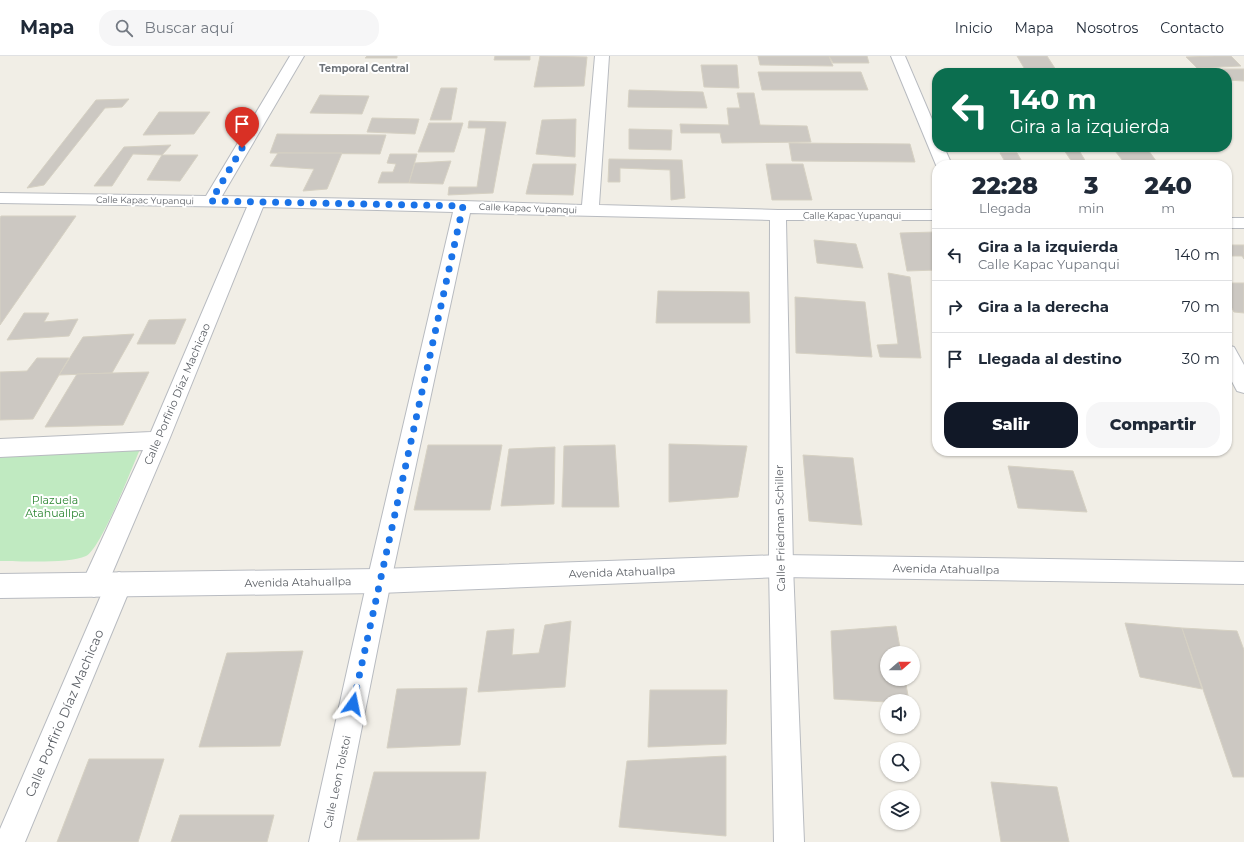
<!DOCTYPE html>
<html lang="es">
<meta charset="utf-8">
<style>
body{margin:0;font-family:Montserrat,sans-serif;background:#f6f6f7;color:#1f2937;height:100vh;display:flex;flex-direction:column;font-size:15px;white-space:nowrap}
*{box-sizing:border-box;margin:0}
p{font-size:13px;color:#747a83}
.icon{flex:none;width:22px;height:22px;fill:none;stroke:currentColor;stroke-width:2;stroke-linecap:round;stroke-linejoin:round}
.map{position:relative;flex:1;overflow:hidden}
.sheet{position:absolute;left:932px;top:104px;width:300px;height:296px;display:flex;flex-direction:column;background:#fff;border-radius:16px;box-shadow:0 1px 3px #0004}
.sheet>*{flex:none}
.hud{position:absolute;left:932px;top:12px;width:300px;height:84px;border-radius:16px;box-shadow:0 1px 3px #0004;background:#0b6e4f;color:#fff;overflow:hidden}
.needle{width:26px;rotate:70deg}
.fabs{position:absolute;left:880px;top:590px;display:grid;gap:8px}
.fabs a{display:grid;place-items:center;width:40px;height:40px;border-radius:50%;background:#fff;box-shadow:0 1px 3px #0004;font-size:20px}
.pin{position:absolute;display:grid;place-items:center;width:34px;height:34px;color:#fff;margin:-41px -17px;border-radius:50% 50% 50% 0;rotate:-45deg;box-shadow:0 0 4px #0007}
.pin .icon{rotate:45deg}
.me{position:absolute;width:44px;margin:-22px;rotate:12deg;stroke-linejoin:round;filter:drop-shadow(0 0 3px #0008)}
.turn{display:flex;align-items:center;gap:14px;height:84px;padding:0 12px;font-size:18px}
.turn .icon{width:52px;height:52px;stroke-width:2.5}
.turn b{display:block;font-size:28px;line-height:34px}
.eta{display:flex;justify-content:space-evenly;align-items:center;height:68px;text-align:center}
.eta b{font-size:24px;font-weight:800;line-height:28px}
.button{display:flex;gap:8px;margin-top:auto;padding:8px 12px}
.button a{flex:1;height:46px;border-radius:16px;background:#111827;color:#fff;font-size:16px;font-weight:800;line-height:46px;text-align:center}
.button a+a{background:#f6f6f7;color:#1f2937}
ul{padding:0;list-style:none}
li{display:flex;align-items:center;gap:12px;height:52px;padding:0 12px;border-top:1px solid #e0e1e3}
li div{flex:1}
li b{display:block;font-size:15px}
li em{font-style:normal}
header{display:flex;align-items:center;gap:24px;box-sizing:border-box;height:56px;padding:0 20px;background:#fff;border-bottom:1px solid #e0e1e3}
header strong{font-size:19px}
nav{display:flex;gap:22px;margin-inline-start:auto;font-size:14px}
.search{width:280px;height:36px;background:#f6f6f7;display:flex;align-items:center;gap:10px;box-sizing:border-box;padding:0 14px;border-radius:16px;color:#747a83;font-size:15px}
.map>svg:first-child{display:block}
.green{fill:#c0eac1}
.building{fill:#ccc8c2;stroke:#d6d1c3}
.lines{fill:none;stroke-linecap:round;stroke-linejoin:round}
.minor-casing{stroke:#b8bbc0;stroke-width:2}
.secondary-casing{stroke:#b9bcc2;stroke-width:2}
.minor{fill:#fff;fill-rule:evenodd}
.secondary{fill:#fff;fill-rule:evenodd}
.route{stroke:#1a73e8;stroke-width:7;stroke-dasharray:0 12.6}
.labels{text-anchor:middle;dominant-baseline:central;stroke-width:4;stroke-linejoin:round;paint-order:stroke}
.far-street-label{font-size:9px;fill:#5d6167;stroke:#fff}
.far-neighbourhood-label{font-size:10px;font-weight:bold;fill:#6e7379;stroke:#fff}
.street-label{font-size:11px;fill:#5d6167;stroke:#fff}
.park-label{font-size:11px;fill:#2d8633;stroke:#fff}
.near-street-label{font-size:13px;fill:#5d6167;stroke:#fff}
</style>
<header>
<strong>Mapa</strong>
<div class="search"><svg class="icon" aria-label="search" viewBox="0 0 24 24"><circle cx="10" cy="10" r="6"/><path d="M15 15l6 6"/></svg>Buscar aquí</div>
<nav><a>Inicio</a><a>Mapa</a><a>Nosotros</a><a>Contacto</a></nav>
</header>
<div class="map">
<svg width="1244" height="786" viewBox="0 0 1244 786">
<rect width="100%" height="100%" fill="#f1eee6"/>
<path class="green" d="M141,391C132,411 101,493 86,500C69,508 21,505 0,505V398Z"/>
<g class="building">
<path d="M367,0H397V2H365Z"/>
<path d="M495,0H530V4H494Z"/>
<path d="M540,0L587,1L584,30L534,31Z"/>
<path d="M758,0H829L833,10L760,9Z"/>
<path d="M829,0H867L869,7H833Z"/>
<path d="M1017,0H1047L1058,17H1027Z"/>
<path d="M1215,0H1231L1241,10L1197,12L1186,1Z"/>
<path d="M701,9H737L739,32L704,31Z"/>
<path d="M1209,13H1244V25L1227,24V17H1213Z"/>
<path d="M758,16H861L868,34H762Z"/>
<path d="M441,32H457L451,64H430Z"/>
<path d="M629,34L703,36L707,52L628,51Z"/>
<path d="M737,37H754L760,69L807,70L811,86L722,87L720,77H681L680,68L729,69L727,52H740Z"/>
<path d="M320,39L369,40L362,58L310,57Z"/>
<path d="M129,43L122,51L105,52L44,129L27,132L96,44Z"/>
<path d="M159,56H210L194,78L143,79Z"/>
<path d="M372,62L419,63L415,78L367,76Z"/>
<path d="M576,63L575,101L536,98L542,64Z"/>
<path d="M469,65L506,66L493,137L448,139L449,131H477L486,72H468Z"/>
<path d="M429,67H463L454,96H418Z"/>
<path d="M629,73L672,74L671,94L629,93Z"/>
<path d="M277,78L386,79L380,98L270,97Z"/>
<path d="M789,87L910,88L915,106L792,105Z"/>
<path d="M171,89L162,99L133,98L112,130H94L124,91Z"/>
<path d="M1062,91H1077L1086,106H1072Z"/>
<path d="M1112,91H1146L1159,109H1126Z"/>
<path d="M278,97H342L327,133L303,135L314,113L270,110Z"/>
<path d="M1000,97H1017L1024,109H1007Z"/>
<path d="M390,98H417L409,127H378L382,116H393L396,108L387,107Z"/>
<path d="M162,99H198L180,125L147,124Z"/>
<path d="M609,103L682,104L685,142L671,144L670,114L620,112V126H608Z"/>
<path d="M451,105L443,128L409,127L415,107Z"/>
<path d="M533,108H576L573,139L526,138Z"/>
<path d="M766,108H803L812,144H772Z"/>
<path d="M1,160H76L0,269V162Z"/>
<path d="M935,176L937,192V214L907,215L900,177Z"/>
<path d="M814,184L856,188L863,212L817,207Z"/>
<path d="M1227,189H1244V203L1242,200H1227Z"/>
<path d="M888,217L910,221L921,302L880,301L877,289L898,288Z"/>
<path d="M1227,227H1244V257L1234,256L1227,243Z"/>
<path d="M658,235L749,236L750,267H656Z"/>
<path d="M795,241L865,246L872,301L796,297Z"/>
<path d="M24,257H49L44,266L78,263L69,280L7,284Z"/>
<path d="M186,263L175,288H137L149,264Z"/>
<path d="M134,278L112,317L59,319L83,281Z"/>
<path d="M37,302H69L33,363L0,364V316L27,315Z"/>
<path d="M149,316L123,369L45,371L77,318Z"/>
<path d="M669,388L747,390L738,441L669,446Z"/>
<path d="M428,389H502L490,454H414Z"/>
<path d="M615,389L619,451H562L564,390Z"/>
<path d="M555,391L554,448L501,450L509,393Z"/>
<path d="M803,399L853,402L862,469L809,465Z"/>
<path d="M1008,410L1073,415L1087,456L1018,452Z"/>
<path d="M571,565L565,631L478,636L487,575L514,573L512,599L539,597L545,569Z"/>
<path d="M1125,567L1182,572L1202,633L1140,621Z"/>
<path d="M896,570L901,597H887V623H905L909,645H887V646L834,643L831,575Z"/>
<path d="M1182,572L1237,575L1244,594V721H1233Z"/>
<path d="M303,595L280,690L199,691L227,597Z"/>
<path d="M467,632L460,689L387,692L397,633Z"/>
<path d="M650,634H727L726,688L648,691Z"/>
<path d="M726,700V780L619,771L627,705Z"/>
<path d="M89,703H164L138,786H57Z"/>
<path d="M374,716H486L479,783L357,784Z"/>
<path d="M991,726L1057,731L1069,786H1001Z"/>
<path d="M180,759H274L267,786H171Z"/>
</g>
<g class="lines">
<g class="minor-casing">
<g id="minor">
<path d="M290,0H304L222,140L463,145L582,149L595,0H609L599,149L778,154H937V164H786L793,510L804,786H774L769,510L770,164L470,157L391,525L339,786H309L367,525L453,156L263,151L169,384L111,520L119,516L128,520L132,528L25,786H0V773L102,537L94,541L85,537L81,529L143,394L0,401V383L151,376L247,151L0,147V137L206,140Z"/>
<path d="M891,0H905L937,75V91H944L952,109H937V110L936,109Z"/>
<rect x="1227" y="162" width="17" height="10"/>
<path d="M1227,289L1234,291L1244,309V337L1237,335L1227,316Z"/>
</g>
</g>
<g class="secondary-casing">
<path id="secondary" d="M781,499L1244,506V528L781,521L379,537L0,542V518L379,513Z"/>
</g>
<use href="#minor" class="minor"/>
<use href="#secondary" class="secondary"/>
</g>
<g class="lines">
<path class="route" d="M242,92L211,145L463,150L353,648"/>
</g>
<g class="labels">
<g class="far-street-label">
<text transform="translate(145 144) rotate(1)">Calle Kapac Yupanqui</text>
<text transform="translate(528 152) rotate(2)">Calle Kapac Yupanqui</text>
<text x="852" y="159">Calle Kapac Yupanqui</text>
</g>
<g class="far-neighbourhood-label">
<text x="364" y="12">Temporal Central</text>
</g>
<g class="street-label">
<text transform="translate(177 338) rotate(-67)">Calle Porfirio Díaz Machicao</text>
<text transform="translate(780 472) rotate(-91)">Calle Friedman Schiller</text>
<text transform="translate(946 513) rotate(1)">Avenida Atahuallpa</text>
<text transform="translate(622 516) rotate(-2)">Avenida Atahuallpa</text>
<text transform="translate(298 526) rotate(-1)">Avenida Atahuallpa</text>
<text transform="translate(337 726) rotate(-78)">Calle Leon Tolstoi</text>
</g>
<g class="park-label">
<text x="55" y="444">Plazuela<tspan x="55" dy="13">Atahuallpa</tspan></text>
</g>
<g class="near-street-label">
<text transform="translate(64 657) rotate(-67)">Calle Porfirio Díaz Machicao</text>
</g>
</g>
</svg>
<div class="fabs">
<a><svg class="needle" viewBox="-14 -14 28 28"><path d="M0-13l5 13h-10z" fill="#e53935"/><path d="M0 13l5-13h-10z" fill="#747a83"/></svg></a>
<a><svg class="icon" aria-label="sound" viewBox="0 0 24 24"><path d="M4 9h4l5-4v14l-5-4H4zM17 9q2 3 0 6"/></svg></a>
<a><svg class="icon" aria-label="search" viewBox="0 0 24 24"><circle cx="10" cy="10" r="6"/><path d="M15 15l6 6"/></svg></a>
<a><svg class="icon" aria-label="layers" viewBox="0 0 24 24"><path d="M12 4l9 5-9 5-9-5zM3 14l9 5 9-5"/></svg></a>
</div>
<div class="pin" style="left:242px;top:92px;background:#d93025"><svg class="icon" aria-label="arrive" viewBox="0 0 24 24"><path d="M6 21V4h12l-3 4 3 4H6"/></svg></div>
<svg class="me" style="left:353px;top:648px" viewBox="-20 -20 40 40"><path d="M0-17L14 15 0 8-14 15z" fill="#1a73e8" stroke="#fff" stroke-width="4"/></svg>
<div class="hud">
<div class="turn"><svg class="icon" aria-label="left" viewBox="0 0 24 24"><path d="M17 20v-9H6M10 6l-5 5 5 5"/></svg><div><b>140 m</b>Gira a la izquierda</div></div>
</div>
<section class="sheet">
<div class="eta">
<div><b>22:28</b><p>Llegada</p></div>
<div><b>3</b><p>min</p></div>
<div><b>240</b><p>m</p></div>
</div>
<ul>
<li><svg class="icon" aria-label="left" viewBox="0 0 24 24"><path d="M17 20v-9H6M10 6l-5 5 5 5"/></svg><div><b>Gira a la izquierda</b><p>Calle Kapac Yupanqui</p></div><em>140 m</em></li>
<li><svg class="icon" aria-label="right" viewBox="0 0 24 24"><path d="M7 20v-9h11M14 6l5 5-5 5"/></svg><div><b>Gira a la derecha</b></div><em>70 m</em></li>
<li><svg class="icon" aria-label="arrive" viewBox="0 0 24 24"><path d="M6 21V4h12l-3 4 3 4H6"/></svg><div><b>Llegada al destino</b></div><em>30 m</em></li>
</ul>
<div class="button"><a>Salir</a><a>Compartir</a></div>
</section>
</div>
